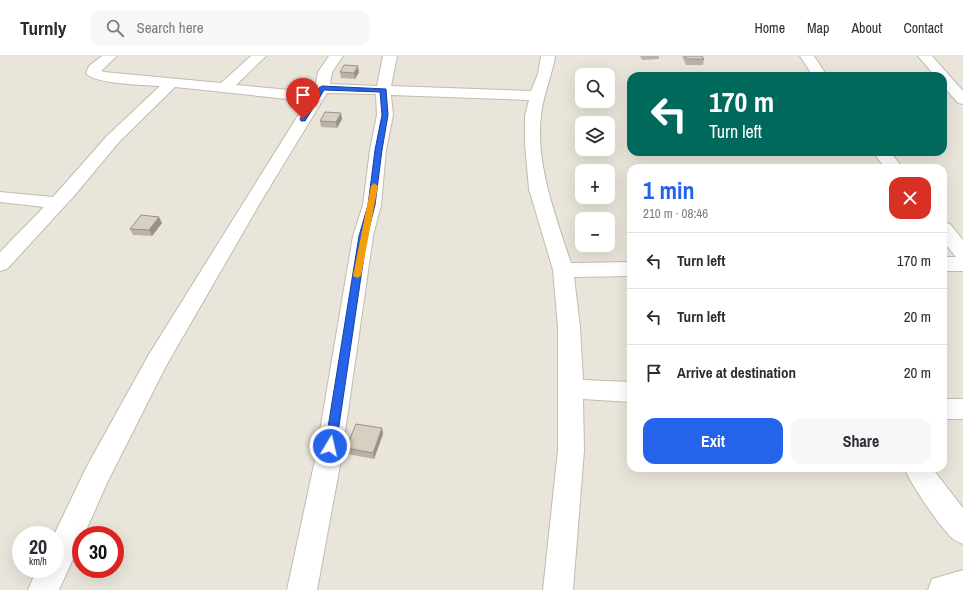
<!DOCTYPE html>
<meta charset="utf-8">
<style>
body{margin:0;font-family:"Archivo Narrow",sans-serif;background:#f7f7f7;color:#2b2b33;height:100vh;display:flex;flex-direction:column;font-size:15px;white-space:nowrap}
*{box-sizing:border-box;margin:0}
p{font-size:13px;color:#7c7c81}
.icon{flex:none;width:22px;height:22px;fill:none;stroke:currentColor;stroke-width:2;stroke-linecap:round;stroke-linejoin:round}
.map{position:relative;flex:1;overflow:hidden}
.details{position:absolute;left:627px;top:108px;width:320px;height:308px;display:flex;flex-direction:column;background:#fff;border-radius:12px;box-shadow:0 4px 16px #0002}
.details>*{flex:none}
.hud{position:absolute;left:627px;top:16px;width:320px;height:84px;border-radius:12px;box-shadow:0 4px 16px #0002;background:#00695c;color:#fff;overflow:hidden}
.fabs{position:absolute;left:575px;top:12px;display:grid;gap:8px}
.fabs a{display:grid;place-items:center;width:40px;height:40px;border-radius:8px;background:#fff;box-shadow:0 4px 16px #0002;font-size:20px}
.speed{position:absolute;left:12px;top:470px;display:flex;gap:8px;font-size:20px;font-weight:700;text-align:center}
.speed>*{display:grid;place-content:center;width:52px;height:52px;border-radius:50%;background:#fff;box-shadow:0 4px 16px #0002;line-height:1}
.speed small{font-size:10px;font-weight:400}
.speed .limit{border:6px solid #d22;background:#fff;color:#111}
.pin{position:absolute;display:grid;place-items:center;width:34px;height:34px;color:#fff;margin:-41px -17px;border-radius:50% 50% 50% 0;rotate:-45deg;box-shadow:0 0 4px #0007}
.pin .icon{rotate:45deg}
.me{position:absolute;width:44px;margin:-22px;rotate:9deg;stroke-linejoin:round;filter:drop-shadow(0 0 3px #0008)}
.turn{display:flex;align-items:center;gap:14px;height:84px;padding:0 16px;font-size:18px}
.turn .icon{width:52px;height:52px;stroke-width:2.5}
.turn b{display:block;font-size:28px;line-height:34px}
.round{display:grid;place-items:center;flex:none;width:42px;height:42px;border-radius:12px;background:#f7f7f7}
.head{display:flex;align-items:center;justify-content:space-between;height:68px;padding:0 16px}
h1{font-size:24px;font-weight:700;line-height:30px;color:#2563eb}
.primary-button{display:flex;gap:8px;margin-top:auto;padding:8px 16px}
.primary-button a{flex:1;height:46px;border-radius:12px;background:#2563eb;color:#fff;font-size:16px;font-weight:700;line-height:46px;text-align:center}
.primary-button a+a{background:#f7f7f7;color:#2b2b33}
ul{padding:0;list-style:none}
li{display:flex;align-items:center;gap:12px;height:56px;padding:0 16px;border-top:1px solid #e1e1e2}
li div{flex:1}
li b{display:block;font-size:15px}
li em{font-style:normal}
header{display:flex;align-items:center;gap:24px;box-sizing:border-box;height:56px;padding:0 20px;background:#fff;border-bottom:1px solid #e1e1e2}
header strong{font-size:19px}
nav{display:flex;gap:22px;margin-inline-start:auto;font-size:14px}
.search{width:280px;height:36px;background:#f7f7f7;display:flex;align-items:center;gap:10px;box-sizing:border-box;padding:0 14px;border-radius:12px;color:#7c7c81;font-size:15px}
.map>svg:first-child{display:block}
.residential{fill:#eae5da;fill-rule:evenodd}
.lines{fill:none;stroke-linecap:round;stroke-linejoin:round}
.minor-casing{stroke:#c2bbae;stroke-width:2}
.minor{fill:#fff;fill-rule:evenodd}
.wall{fill:#bab2a6}
.shaded-wall{fill:#979187}
.building{fill:#d8cfc1;stroke:#979187}
.route{fill:#2563eb;stroke:#184099}
.slow{fill:#f59e0b}
</style>
<header>
<strong>Turnly</strong>
<div class="search"><svg class="icon" aria-label="search" viewBox="0 0 24 24"><circle cx="10" cy="10" r="6"/><path d="M15 15l6 6"/></svg>Search here</div>
<nav><a>Home</a><a>Map</a><a>About</a><a>Contact</a></nav>
</header>
<div class="map">
<svg width="963" height="534" viewBox="0 0 963 534">
<rect width="100%" height="100%" fill="#f6f3ec"/>
<path class="residential" d="M0,0H963V534H0ZM582,19H608V45H582ZM631,20H943V96H631ZM582,67H608V93H582ZM631,112H943V412H631ZM582,115H608V141H582ZM582,163H608V189H582ZM21,479H55V513H21ZM81,479H115V513H81Z"/>
<g class="lines">
<g class="minor-casing">
<g id="minor">
<path d="M102,0H117L101,15L104,16L221,27L251,0H266L236,29L312,36L315,32L318,16L329,0H343L332,16L330,28L377,30L383,0H397L391,30L531,35L538,18L541,0H555C552,20 543,39 541,59C535,108 556,161 571,207L631,206V220L574,221L580,271L583,324L631,326V346L583,343L584,394L573,534H543L558,394V271L553,214L529,133L525,88V60L529,44L391,39L393,59L386,94L381,149L373,180L341,404L317,534H287L315,404L353,180L363,149L370,94L377,59L376,38L327,37L263,142L166,310L107,427L84,479H81V485L59,534H28L37,513H55L54,479L86,412L148,300L307,45L175,31L119,86L74,140L7,213L0,215V196L44,151L0,146V136L53,141L107,80L160,30C145,29 93,28 86,17L89,10Z"/>
<path d="M800,0H814L827,20H813Z"/>
<path d="M918,0H932L963,35V48L958,47L943,30V20H935Z"/>
<path d="M873,96H890L903,112H885Z"/>
<path d="M943,166L950,168L963,184V215H943V201H956L943,185Z"/>
<rect x="943" y="343" width="20" height="20"/>
<path d="M904,412H932L963,452V488C959,486 955,485 952,482C937,467 913,431 904,412Z"/>
<path d="M963,514V534H928L932,523Z"/>
</g>
</g>
<use href="#minor" class="minor"/>
</g>
<g class="wall">
<path d="M640,0H659V3L642,4Z"/>
<path d="M682,0H702L704,3L703,9H686Z"/>
<path d="M340,16H359L355,23L341,22Z"/>
<path d="M342,63L337,72L321,71L320,65Z"/>
<path d="M162,167L152,180L133,179L130,173Z"/>
<path d="M382,372L383,378L374,403L348,398L346,392Z"/>
</g>
<g class="shaded-wall">
<path d="M358,10L359,16L355,23L354,17Z"/>
<path d="M341,57L342,63L337,72L336,66Z"/>
<path d="M159,161L162,167L152,180L149,174Z"/>
<path d="M382,372L383,378L374,403L373,397Z"/>
</g>
<g class="building">
<path d="M685,0H702L704,3H687Z"/>
<path d="M344,9L358,10L354,17L340,16Z"/>
<path d="M325,56L341,57L336,66L320,65Z"/>
<path d="M141,159L159,161L149,174L130,173Z"/>
<path d="M356,368L382,372L373,397L346,392Z"/>
</g>
<path class="route" d="M322,30L386,33L388,59L382,94L375,149L367,180L336,390L334,394L330,395L327,394L325,390L359,180L368,149L375,94L382,59L380,36L324,34L305,65H301L300,63L319,32Z"/>
<path class="slow" d="M374,127L378,130L361,220L357,222L353,220L371,130Z"/>
</svg>
<div class="fabs">
<a><svg class="icon" aria-label="search" viewBox="0 0 24 24"><circle cx="10" cy="10" r="6"/><path d="M15 15l6 6"/></svg></a>
<a><svg class="icon" aria-label="layers" viewBox="0 0 24 24"><path d="M12 4l9 5-9 5-9-5zM3 14l9 5 9-5"/></svg></a>
<a>+</a>
<a>−</a>
</div>
<div class="speed"><div>20<small>km/h</small></div><div class="limit">30</div></div>
<div class="pin" style="left:303px;top:63px;background:#d93025"><svg class="icon" aria-label="arrive" viewBox="0 0 24 24"><path d="M6 21V4h12l-3 4 3 4H6"/></svg></div>
<svg class="me" style="left:330px;top:390px" viewBox="-20 -20 40 40"><circle r="17" fill="#2563eb" stroke="#fff" stroke-width="3"/><path d="M0-11L8 9 0 5-8 9z" fill="#fff"/></svg>
<div class="hud">
<div class="turn"><svg class="icon" aria-label="left" viewBox="0 0 24 24"><path d="M17 20v-9H6M10 6l-5 5 5 5"/></svg><div><b>170 m</b>Turn left</div></div>
</div>
<section class="details">
<div class="head"><div><h1>1 min</h1><p>210 m · 08:46</p></div><a class="round" style="background:#d93025;color:#fff"><svg class="icon" aria-label="close" viewBox="0 0 24 24"><path d="M6 6l12 12M18 6L6 18"/></svg></a></div>
<ul>
<li><svg class="icon" aria-label="left" viewBox="0 0 24 24"><path d="M17 20v-9H6M10 6l-5 5 5 5"/></svg><div><b>Turn left</b></div><em>170 m</em></li>
<li><svg class="icon" aria-label="left" viewBox="0 0 24 24"><path d="M17 20v-9H6M10 6l-5 5 5 5"/></svg><div><b>Turn left</b></div><em>20 m</em></li>
<li><svg class="icon" aria-label="arrive" viewBox="0 0 24 24"><path d="M6 21V4h12l-3 4 3 4H6"/></svg><div><b>Arrive at destination</b></div><em>20 m</em></li>
</ul>
<div class="primary-button"><a>Exit</a><a>Share</a></div>
</section>
</div>
